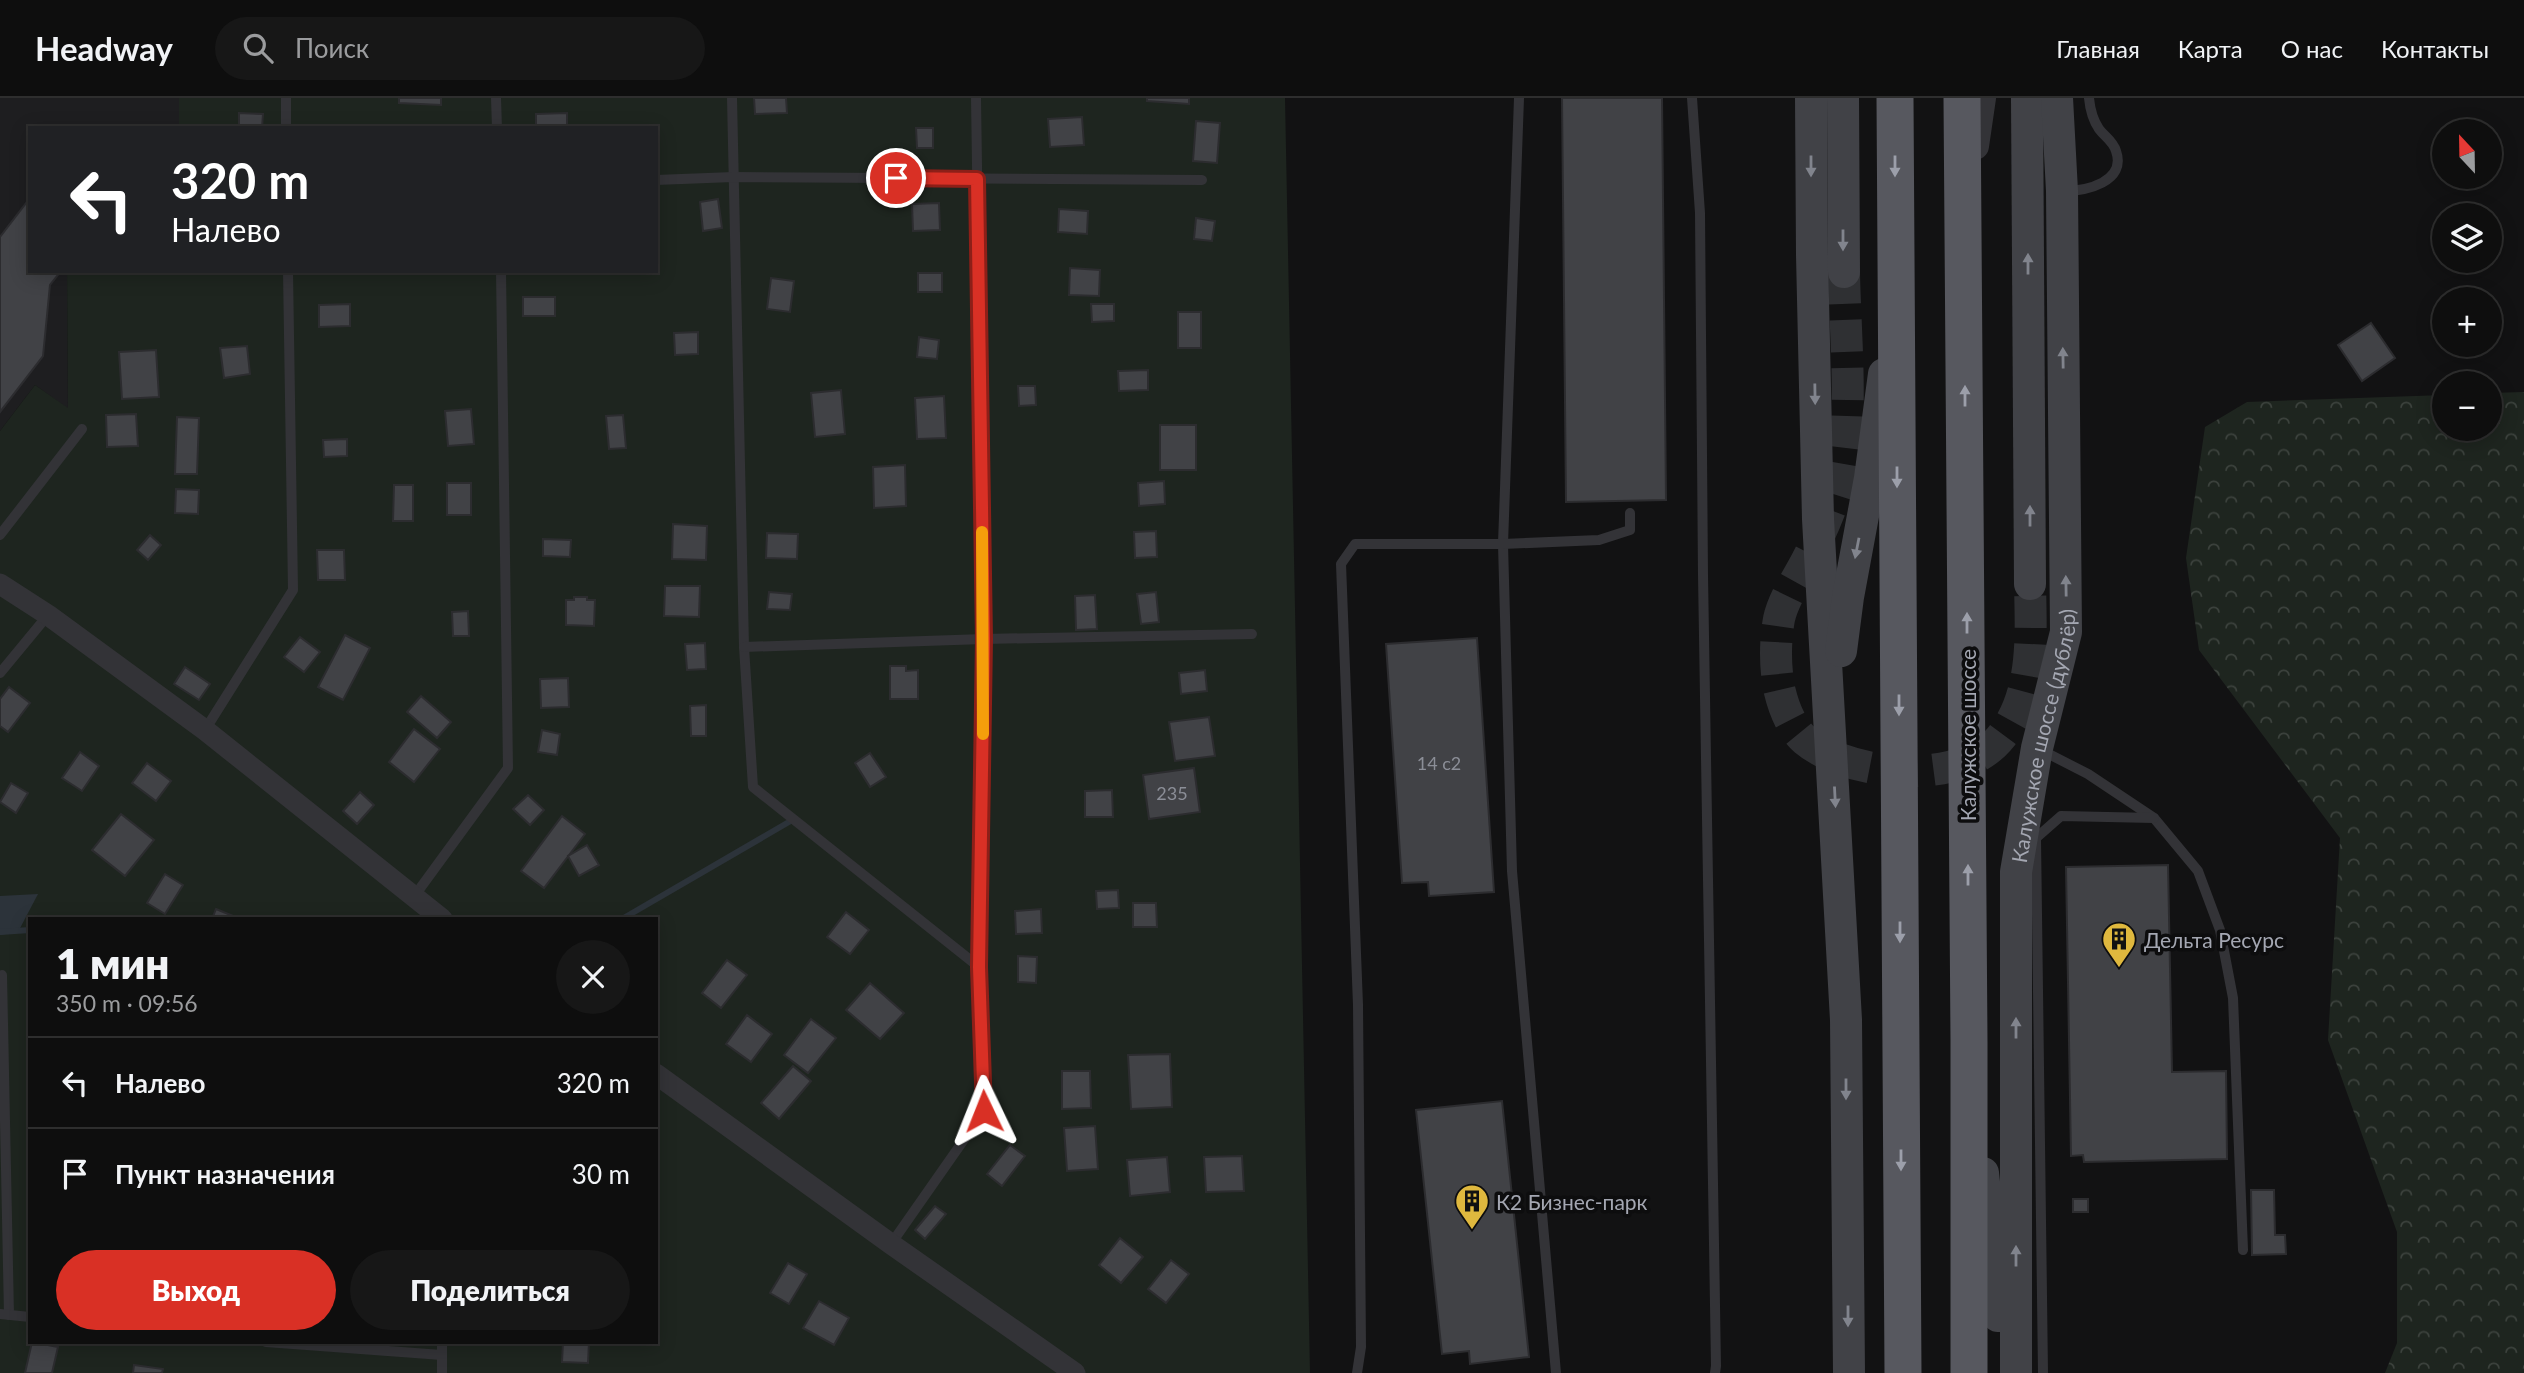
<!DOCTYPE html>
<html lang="ru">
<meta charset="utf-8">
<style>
body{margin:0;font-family:Lato,sans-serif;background:#171717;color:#f1f3f6;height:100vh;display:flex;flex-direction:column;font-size:26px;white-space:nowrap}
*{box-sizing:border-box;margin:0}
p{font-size:23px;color:#9b9c9e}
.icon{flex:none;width:38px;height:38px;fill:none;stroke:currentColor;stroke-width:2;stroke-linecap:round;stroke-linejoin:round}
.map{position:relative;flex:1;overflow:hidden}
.side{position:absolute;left:28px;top:819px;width:630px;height:427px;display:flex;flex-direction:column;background:#0e0e0e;border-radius:0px;box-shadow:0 4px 18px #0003,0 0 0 2px #2e2e2e}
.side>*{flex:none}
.banner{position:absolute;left:28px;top:28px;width:630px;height:147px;border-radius:0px;box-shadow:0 4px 18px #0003,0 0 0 2px #2e2e2e;background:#202124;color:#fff;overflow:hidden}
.needle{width:46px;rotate:338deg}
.tools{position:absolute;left:2432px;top:21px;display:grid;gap:14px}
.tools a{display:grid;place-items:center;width:70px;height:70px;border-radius:50%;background:#0e0e0e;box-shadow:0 4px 18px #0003,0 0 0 2px #2e2e2e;font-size:35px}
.pin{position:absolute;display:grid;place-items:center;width:60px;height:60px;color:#fff;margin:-30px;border:4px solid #fff;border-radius:50%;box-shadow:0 2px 7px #0007}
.me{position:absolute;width:77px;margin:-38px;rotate:358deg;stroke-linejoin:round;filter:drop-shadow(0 0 5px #0008)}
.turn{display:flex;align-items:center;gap:24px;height:147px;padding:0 28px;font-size:32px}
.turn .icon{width:91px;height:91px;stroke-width:2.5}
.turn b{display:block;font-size:49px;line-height:60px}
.round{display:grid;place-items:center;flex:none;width:74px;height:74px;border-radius:37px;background:#171717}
.summary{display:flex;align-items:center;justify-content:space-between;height:119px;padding:0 28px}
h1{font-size:42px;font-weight:800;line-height:52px}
.cta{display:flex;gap:14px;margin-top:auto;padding:14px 28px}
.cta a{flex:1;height:80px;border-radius:42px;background:#d93025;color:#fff;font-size:28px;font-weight:800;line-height:80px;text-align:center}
.cta a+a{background:#171717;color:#f1f3f6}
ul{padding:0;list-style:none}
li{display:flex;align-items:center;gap:21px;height:91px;padding:0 28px;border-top:2px solid #2e2e2e}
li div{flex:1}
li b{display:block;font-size:26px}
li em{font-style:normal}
header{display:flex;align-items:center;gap:42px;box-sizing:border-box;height:98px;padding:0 35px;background:#0e0e0e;border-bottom:2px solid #2e2e2e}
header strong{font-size:33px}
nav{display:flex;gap:38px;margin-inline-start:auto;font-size:24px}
.search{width:490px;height:63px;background:#171717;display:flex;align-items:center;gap:18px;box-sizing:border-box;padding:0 24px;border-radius:38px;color:#9b9c9e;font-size:26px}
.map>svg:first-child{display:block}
.built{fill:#1e1e20}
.green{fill:#1e251f;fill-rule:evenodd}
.forest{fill:url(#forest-crowns)}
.water{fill:#2c333a}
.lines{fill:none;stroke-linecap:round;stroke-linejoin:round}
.stream{stroke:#2c333a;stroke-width:6}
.building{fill:#414246;stroke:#2c2c2f;stroke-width:2}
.secondary-tunnel{stroke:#2f3033;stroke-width:32;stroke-dasharray:32 16;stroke-linecap:butt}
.service{stroke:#333337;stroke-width:10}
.minor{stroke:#333337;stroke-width:21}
.tertiary{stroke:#333337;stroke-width:28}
.secondary{stroke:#414247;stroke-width:32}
.trunk{stroke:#57585f;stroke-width:37}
.oneway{fill:#81848d}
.oneway2{fill:#9c9faa}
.route-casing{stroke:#8d1f18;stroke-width:18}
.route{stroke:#d93025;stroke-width:12}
.slow{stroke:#f59e0b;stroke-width:12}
.labels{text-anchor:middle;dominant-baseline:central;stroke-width:7;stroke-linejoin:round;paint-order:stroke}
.number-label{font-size:18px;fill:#8b8e97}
.street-label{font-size:21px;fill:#a4a7b2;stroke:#0d0d0e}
.poi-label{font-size:21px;fill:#a4a7b2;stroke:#0d0d0e;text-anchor:start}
</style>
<header>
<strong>Headway</strong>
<div class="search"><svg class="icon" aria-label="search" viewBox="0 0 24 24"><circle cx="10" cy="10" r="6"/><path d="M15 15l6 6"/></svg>Поиск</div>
<nav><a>Главная</a><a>Карта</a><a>О нас</a><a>Контакты</a></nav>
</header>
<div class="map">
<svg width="2524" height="1275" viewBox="0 0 2524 1275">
<defs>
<pattern id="forest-crowns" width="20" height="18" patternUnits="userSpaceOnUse" patternTransform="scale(1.75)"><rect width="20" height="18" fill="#1e251f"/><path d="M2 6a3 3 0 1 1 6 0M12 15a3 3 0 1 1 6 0" fill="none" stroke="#3c423d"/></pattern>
</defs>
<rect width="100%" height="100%" fill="#121213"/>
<path class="built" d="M0,0H179V30H30V173H67L68,311L35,287L0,333Z"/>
<path class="green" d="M179,0H1285L1310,1275H0V333L35,287L68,310L67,173H656V30H179ZM30,821H656V1244H30Z"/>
<path class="forest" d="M2524,294V1275H2385L2397,1245V1134L2328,942L2340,740L2199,552L2186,460L2205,329L2247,304L2445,297V331H2490V295Z"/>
<path class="water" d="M38,796L18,834L0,837V798Z"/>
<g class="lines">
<g class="stream">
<path d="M622,821L794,721"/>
<path d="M0,834L30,832"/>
</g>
</g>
<g class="building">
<path d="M399,0H441V7L399,5Z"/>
<path d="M754,0H786L787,15L755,16Z"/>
<path d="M1147,0H1189V6L1147,3Z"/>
<path d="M1562,0H1662L1666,402L1566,404Z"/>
<path d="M239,15L263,16L262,30H239Z"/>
<path d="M567,15V30H536V16Z"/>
<path d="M1082,19L1084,47L1050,49L1048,21Z"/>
<path d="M1196,23L1220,25L1217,65L1193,63Z"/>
<path d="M916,30H933V50H917Z"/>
<path d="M30,100V173H61L50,187L43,258L0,314V139Z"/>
<path d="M718,101L722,130L703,133L700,104Z"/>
<path d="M939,105L940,132L913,133L912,106Z"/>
<path d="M1059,111L1088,113L1087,136L1058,134Z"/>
<path d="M1196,120L1215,123L1212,143L1194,141Z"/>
<path d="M1070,170L1100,172L1099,198L1069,197Z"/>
<rect x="918" y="175" width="24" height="19"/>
<path d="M771,180L794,183L790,214L767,211Z"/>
<rect x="523" y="199" width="32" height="19"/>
<path d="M350,206V228L319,229V207Z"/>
<path d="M1091,206H1114V223L1092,224Z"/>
<rect x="1178" y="214" width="23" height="36"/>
<path d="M2371,225L2395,260L2362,283L2338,247Z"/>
<path d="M698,234V256L675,257L674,235Z"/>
<path d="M919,239L939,242L937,261L917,259Z"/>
<path d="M247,248L250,276L224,280L220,250Z"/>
<path d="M156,252L159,299L122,301L119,254Z"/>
<path d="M1148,272V292L1119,293L1118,273Z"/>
<path d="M1018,288H1035L1036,307L1019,308Z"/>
<path d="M841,292L845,336L815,339L811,295Z"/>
<path d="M944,298L946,340L917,341L915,300Z"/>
<path d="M471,311L474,346L448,348L445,313Z"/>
<path d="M136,316L138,348L107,349L106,317Z"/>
<path d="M623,317L626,350L609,351L606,318Z"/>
<path d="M177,319L199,320L197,376H175Z"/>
<rect x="1160" y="327" width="36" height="45"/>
<path d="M347,341V358L324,359L323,342Z"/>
<path d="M905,367L906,408L874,410L873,369Z"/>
<path d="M1164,383L1165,406L1139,408L1138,385Z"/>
<rect x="447" y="385" width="24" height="32"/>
<path d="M394,387H413V423H393Z"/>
<path d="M176,391L199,392L198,416L175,415Z"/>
<path d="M673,426L707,428L706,462L672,461Z"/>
<path d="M1156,433L1157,459L1135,460L1134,434Z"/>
<path d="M767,435L798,436L797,461L766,460Z"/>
<path d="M150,437L161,447L148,462L137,452Z"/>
<path d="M543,441L571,442L570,459L543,458Z"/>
<path d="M317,452H344L345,482H318Z"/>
<path d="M665,488H700L699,519L664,518Z"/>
<path d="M769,494L792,496L790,512L767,511Z"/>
<path d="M1156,494L1159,524L1141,526L1137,496Z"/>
<path d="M1095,497L1097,531L1076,532L1075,498Z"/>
<path d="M574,499H587V502H595L594,528L566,527V502H574Z"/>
<path d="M468,513L469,538H453L452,514Z"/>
<path d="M345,537L370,550L343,602L318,589Z"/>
<path d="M300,539L320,554L304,574L284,559Z"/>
<path d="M1477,540L1494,794L1429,798L1428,784L1402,785L1386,546Z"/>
<path d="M705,545L706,571L687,572L685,546Z"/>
<path d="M890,568H906V573L918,572V601H890Z"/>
<path d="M185,569L210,586L199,602L174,586Z"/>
<path d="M1205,572L1207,593L1181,596L1179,575Z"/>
<path d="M568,580L569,609L541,610L540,581Z"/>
<path d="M9,589L30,605L8,634L0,628V601Z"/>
<path d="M421,598L451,624L437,640L407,614Z"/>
<path d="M706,607V638H691L690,608Z"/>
<path d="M1209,619L1215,658L1175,663L1169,624Z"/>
<path d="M414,631L440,651L414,684L389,664Z"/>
<path d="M542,632L560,636L557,657L538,654Z"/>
<path d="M80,654L99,668L82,693L62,680Z"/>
<path d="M870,655L886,679L870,689L855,665Z"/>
<path d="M147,665L171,683L156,703L132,685Z"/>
<path d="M1194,670L1200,714L1149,721L1143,677Z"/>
<path d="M11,685L28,695L16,715L0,704Z"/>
<path d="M1112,692L1113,719H1085V693Z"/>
<path d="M360,694L374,707L357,726L343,713Z"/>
<path d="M528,697L544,712L530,727L513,711Z"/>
<path d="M121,716L154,742L125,778L92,752Z"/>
<path d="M562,718L585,736L544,790L521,773Z"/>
<path d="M587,747L599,767L579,778L568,758Z"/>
<path d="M2168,767L2172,974L2226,973L2227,1061L2084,1064L2083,1057L2071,1058L2066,769Z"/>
<path d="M165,776L183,787L165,816L147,805Z"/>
<path d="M1118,792L1119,810L1097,811L1096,793Z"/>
<path d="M1133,805H1156L1157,829H1133Z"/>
<path d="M216,811L238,820L212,821Z"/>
<path d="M1041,811L1042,835L1016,836L1015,813Z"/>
<path d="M846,814L869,832L850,856L827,839Z"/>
<path d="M1018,858L1037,859L1036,885L1018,884Z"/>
<path d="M727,862L747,877L721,910L702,895Z"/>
<path d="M870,885L904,915L880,941L846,912Z"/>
<path d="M747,917L772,936L751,964L726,946Z"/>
<path d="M811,921L836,940L808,975L784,957Z"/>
<path d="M1170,956L1172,1009L1131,1011L1128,957Z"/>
<path d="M793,968L811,983L779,1021L761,1005Z"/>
<path d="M1062,973H1090L1091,1010L1062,1011Z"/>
<path d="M1502,1003L1529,1259L1470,1266L1469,1253L1442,1256L1416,1012Z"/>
<path d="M1095,1028L1098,1071L1067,1073L1064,1030Z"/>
<path d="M1010,1047L1025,1058L1002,1088L987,1076Z"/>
<path d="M1242,1058L1244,1093L1206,1094L1204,1059Z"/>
<path d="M1167,1059L1170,1094L1130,1098L1127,1062Z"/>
<path d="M2251,1092H2274L2275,1137H2285L2286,1156L2252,1157Z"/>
<rect x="2073" y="1101" width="15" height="13"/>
<path d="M935,1108L946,1116L925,1141L915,1132Z"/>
<path d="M1120,1140L1143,1159L1121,1185L1099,1167Z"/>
<path d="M1171,1162L1189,1176L1166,1205L1148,1191Z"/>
<path d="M788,1165L807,1176L789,1206L770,1195Z"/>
<path d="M819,1203L849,1220L834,1247L803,1230Z"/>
<path d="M32,1244L58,1249L52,1275H25Z"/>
<path d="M563,1244H589L588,1265L562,1264Z"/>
<path d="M134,1267L163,1271L162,1275H133Z"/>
</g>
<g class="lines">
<path class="secondary-tunnel" d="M1844,174C1845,234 1853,311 1842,370C1836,402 1821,435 1806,464C1797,481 1783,502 1779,521C1775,543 1775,568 1779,590C1783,608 1791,630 1805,642C1849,679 1962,689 2001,639C2035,596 2031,538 2030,486"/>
<g class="service">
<path d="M286,0V30"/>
<path d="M496,0L497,30"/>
<path d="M732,0L744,549L753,689L979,869"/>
<path d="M1519,0L1503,446L1512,773L1556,1275"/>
<path d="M1692,0L1700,115L1703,477L1716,1268L1715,1275"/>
<path d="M656,82L733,79L1202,82"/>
<path d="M2064,93C2086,93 2127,84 2116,53C2113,43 2105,39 2099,31C2093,22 2090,11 2089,0"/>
<path d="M0,437L82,331"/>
<path d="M744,549L984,541L1252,536"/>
<path d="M0,575L48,517"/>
<path d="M205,632L293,492L288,173"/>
<path d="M2039,651L2088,676L2154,720L2198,773L2220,832L2233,900L2243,1152"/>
<path d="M413,800L508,670L501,173"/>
<path d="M2,877L9,1217"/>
<path d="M891,1146L984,1013L979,869L984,541L976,0"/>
<path d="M0,1216L30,1219"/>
<path d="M266,1244L442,1257"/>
<path d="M442,1244V1275"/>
<path d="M1357,1275L1361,1249L1358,907L1341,466L1355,446H1503L1599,442L1630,432V415"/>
<path d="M2043,1275L2036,740L2061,718L2154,720"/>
</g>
<g class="minor">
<path d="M0,486L48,517L205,632L442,821"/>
<path d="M656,976L891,1146L1075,1275"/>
</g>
<path class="tertiary" d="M1975,48L1982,0"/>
<g class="secondary">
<path d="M1811,0L1812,157L1818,421L1846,922L1849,1275"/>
<path d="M1843,0L1844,174"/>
<path d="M2027,0L2030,486"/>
<path d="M1841,553L1848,499L1870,380L1884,276"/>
<path d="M1983,1075L1998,1218"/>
<path id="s1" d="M2016,1275V774L2037,650L2066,534L2062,93L2057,0"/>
</g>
<g class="trunk">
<path d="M1895,0L1903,1275"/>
<path d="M1962,0L1969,943V1275"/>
</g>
</g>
<defs><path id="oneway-solid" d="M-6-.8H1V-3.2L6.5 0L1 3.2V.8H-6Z" transform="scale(1.75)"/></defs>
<g class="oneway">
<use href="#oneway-solid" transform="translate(1811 68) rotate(90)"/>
<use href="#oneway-solid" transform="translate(1843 142) rotate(90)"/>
<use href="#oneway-solid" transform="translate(2028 166) rotate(-90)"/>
<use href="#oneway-solid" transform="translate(2063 260) rotate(-91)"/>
<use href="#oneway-solid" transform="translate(1815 296) rotate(89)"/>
<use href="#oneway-solid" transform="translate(2030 418) rotate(-90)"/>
<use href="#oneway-solid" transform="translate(1857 450) rotate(101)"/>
<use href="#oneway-solid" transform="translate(2066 488) rotate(-91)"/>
<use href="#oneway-solid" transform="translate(1835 699) rotate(87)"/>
<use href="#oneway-solid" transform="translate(2016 930) rotate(-90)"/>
<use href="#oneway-solid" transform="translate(1846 991) rotate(90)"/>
<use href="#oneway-solid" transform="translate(2016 1158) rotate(-90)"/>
<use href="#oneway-solid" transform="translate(1848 1218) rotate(90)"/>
</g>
<g class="oneway2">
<use href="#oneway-solid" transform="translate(1895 68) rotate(90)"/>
<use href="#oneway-solid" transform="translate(1965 298) rotate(-90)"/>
<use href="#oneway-solid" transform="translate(1897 379) rotate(90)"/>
<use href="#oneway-solid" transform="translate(1967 525) rotate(-90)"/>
<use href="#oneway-solid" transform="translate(1899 607) rotate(90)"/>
<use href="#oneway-solid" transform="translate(1968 777) rotate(-90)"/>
<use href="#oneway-solid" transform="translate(1900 834) rotate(90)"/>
<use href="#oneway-solid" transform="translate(1901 1062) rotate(90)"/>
</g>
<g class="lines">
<g class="route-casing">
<path id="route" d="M896,80L977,81L984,541L979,869L984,1013"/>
</g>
<use href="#route" class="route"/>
<path class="slow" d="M982,434L983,636"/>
</g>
<defs>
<g id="building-pin" transform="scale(1.75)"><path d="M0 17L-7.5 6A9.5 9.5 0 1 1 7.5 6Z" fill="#dfb83e" stroke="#0d0d0e"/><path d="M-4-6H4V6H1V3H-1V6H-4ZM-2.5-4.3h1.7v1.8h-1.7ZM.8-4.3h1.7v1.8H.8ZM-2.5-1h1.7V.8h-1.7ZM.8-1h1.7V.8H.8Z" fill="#111"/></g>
</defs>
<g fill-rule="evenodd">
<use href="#building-pin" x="2119" y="841"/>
<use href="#building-pin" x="1472" y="1103"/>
</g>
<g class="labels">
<g class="number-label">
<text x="1439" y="665">14 с2</text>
<text x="1172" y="695">235</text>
</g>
<g class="street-label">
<text transform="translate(1967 637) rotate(-90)">Калужское шоссе</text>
<text stroke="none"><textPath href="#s1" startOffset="640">Калужское шоссе (дублёр)</textPath></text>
</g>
<g class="poi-label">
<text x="2144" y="841">Дельта Ресурс</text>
<text x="1496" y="1103">К2 Бизнес-парк</text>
</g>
</g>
</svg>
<div class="tools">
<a><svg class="needle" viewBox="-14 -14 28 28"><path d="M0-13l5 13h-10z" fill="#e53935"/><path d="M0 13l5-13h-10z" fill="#9b9c9e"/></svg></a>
<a><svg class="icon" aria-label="layers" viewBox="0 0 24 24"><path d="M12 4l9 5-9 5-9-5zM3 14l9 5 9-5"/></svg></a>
<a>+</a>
<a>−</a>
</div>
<div class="pin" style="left:896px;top:80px;background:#d93025"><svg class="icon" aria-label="arrive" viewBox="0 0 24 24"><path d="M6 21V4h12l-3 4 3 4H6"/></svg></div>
<svg class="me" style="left:984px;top:1013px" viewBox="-20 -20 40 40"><path d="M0-17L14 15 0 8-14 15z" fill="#d93025" stroke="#fff" stroke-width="4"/></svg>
<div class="banner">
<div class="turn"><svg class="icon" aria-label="left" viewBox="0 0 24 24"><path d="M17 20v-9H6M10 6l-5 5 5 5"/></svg><div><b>320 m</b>Налево</div></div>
</div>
<section class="side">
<div class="summary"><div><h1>1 мин</h1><p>350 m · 09:56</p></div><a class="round"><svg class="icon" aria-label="close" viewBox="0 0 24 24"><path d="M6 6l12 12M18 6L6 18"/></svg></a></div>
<ul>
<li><svg class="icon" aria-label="left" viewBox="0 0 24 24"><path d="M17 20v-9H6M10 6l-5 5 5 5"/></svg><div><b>Налево</b></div><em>320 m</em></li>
<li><svg class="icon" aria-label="arrive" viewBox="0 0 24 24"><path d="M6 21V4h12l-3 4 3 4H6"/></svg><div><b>Пункт назначения</b></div><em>30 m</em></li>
</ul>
<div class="cta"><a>Выход</a><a>Поделиться</a></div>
</section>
</div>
